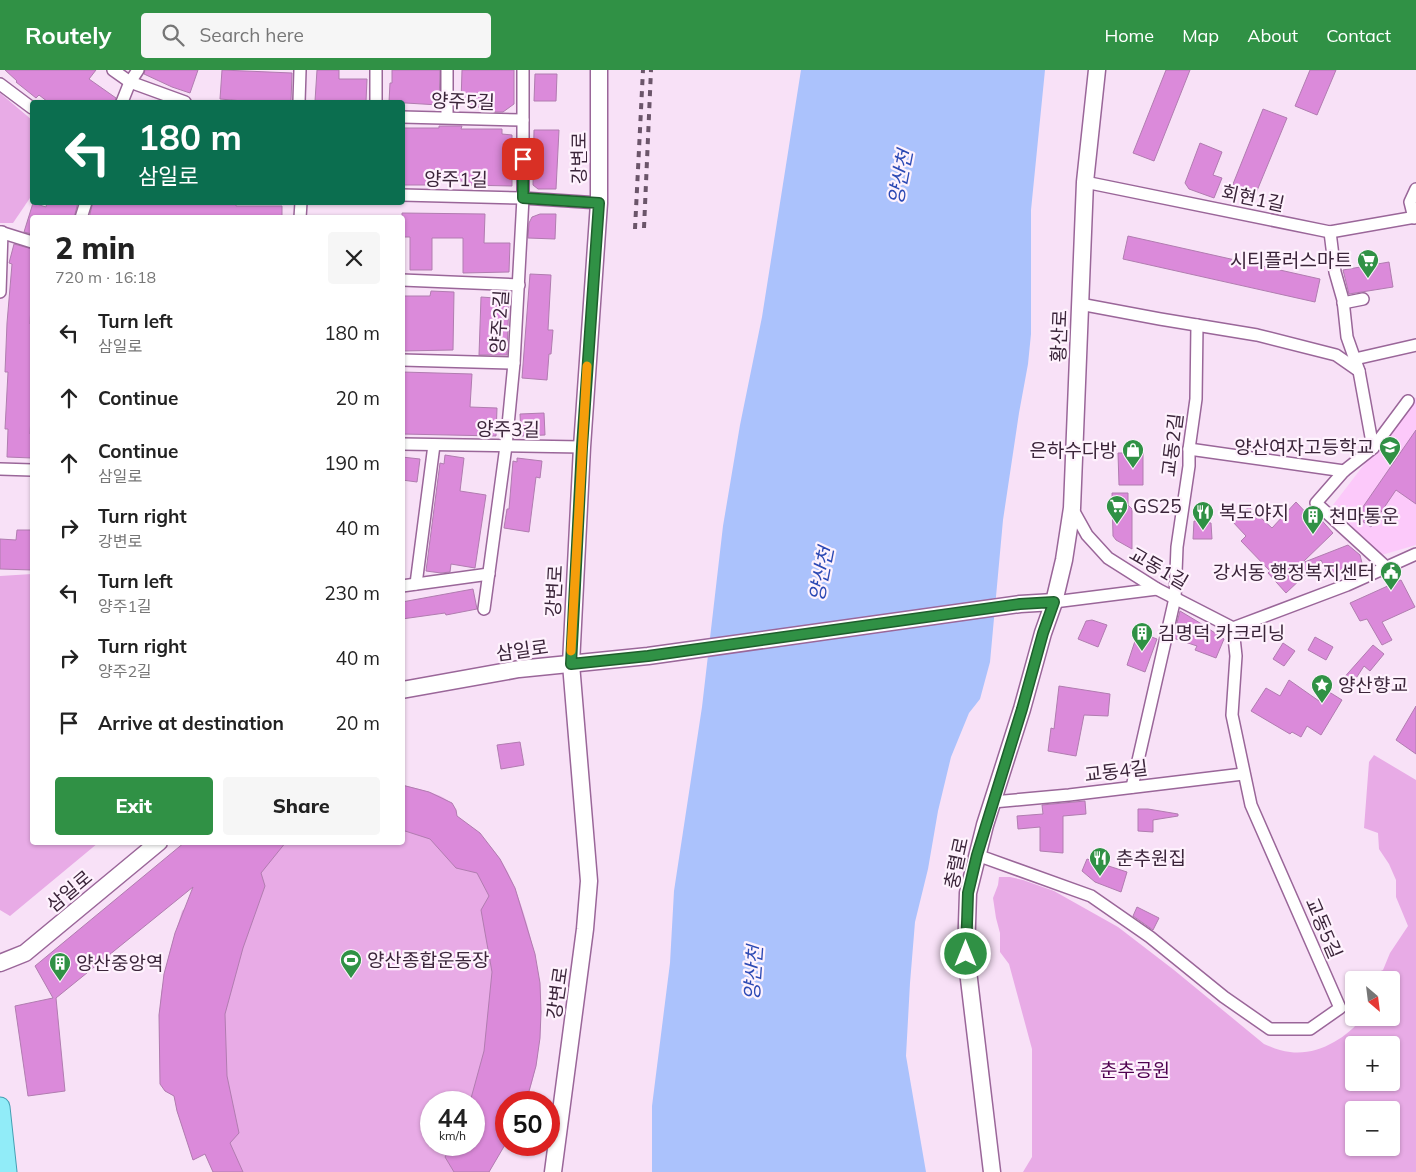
<!DOCTYPE html>
<meta charset="utf-8">
<style>
body{margin:0;font-family:Mulish,"Noto Sans KR",sans-serif;background:#f6f6f6;color:#222;height:100vh;display:flex;flex-direction:column;font-size:19px;white-space:nowrap}
*{box-sizing:border-box;margin:0}
p{font-size:16px;color:#767676}
.icon{flex:none;width:28px;height:28px;fill:none;stroke:currentColor;stroke-width:2;stroke-linecap:round;stroke-linejoin:round}
.map{position:relative;flex:1;overflow:hidden}
.details{position:absolute;left:30px;top:145px;width:375px;height:630px;display:flex;flex-direction:column;background:#fff;border-radius:5px;box-shadow:0 1px 4px #0004}
.details>*{flex:none}
.guide{position:absolute;left:30px;top:30px;width:375px;height:105px;border-radius:5px;box-shadow:0 1px 4px #0004;background:#0b6e4f;color:#fff;overflow:hidden}
.needle{width:32px;rotate:152deg}
.fabs{position:absolute;left:1345px;top:901px;display:grid;gap:10px}
.fabs a{display:grid;place-items:center;width:55px;height:55px;border-radius:5px;background:#fff;box-shadow:0 1px 4px #0004;font-size:25px}
.speed{position:absolute;left:420px;top:1021px;display:flex;gap:10px;font-size:25px;font-weight:700;text-align:center}
.speed>*{display:grid;place-content:center;width:65px;height:65px;border-radius:50%;background:#fff;box-shadow:0 1px 4px #0004;line-height:1}
.speed small{font-size:12px;font-weight:400}
.speed .limit{border:8px solid #d22;background:#fff;color:#111}
.pin{position:absolute;display:grid;place-items:center;width:42px;height:42px;color:#fff;margin:-21px;border-radius:10px;box-shadow:0 2px 8px #0006}
.me{position:absolute;width:55px;margin:-28px;rotate:0deg;stroke-linejoin:round;filter:drop-shadow(0 0 4px #0008)}
.turn{display:flex;align-items:center;gap:18px;height:105px;padding:0 25px;font-size:22px}
.turn .icon{width:65px;height:65px;stroke-width:2.5}
.turn b{display:block;font-size:35px;line-height:42px}
.round{display:grid;place-items:center;flex:none;width:52px;height:52px;border-radius:5px;background:#f6f6f6}
.headline{display:flex;align-items:center;justify-content:space-between;height:85px;padding:0 25px}
h1{font-size:30px;font-weight:800;line-height:38px}
.primary-button{display:flex;gap:10px;margin-top:auto;padding:10px 25px}
.primary-button a{flex:1;height:58px;border-radius:5px;background:#309145;color:#fff;font-size:20px;font-weight:800;line-height:58px;text-align:center}
.primary-button a+a{background:#f6f6f6;color:#222}
ul{padding:0;list-style:none}
li{display:flex;align-items:center;gap:15px;height:65px;padding:0 25px}
li div{flex:1}
li b{display:block;font-size:19px}
li em{font-style:normal}
header{display:flex;align-items:center;gap:30px;box-sizing:border-box;height:70px;padding:0 25px;background:#309145;color:#fff}
header strong{font-size:24px}
nav{display:flex;gap:28px;margin-inline-start:auto;font-size:18px}
.search{width:350px;height:45px;background:#f6f6f6;display:flex;align-items:center;gap:12px;box-sizing:border-box;padding:0 18px;border-radius:5px;color:#767676;font-size:19px}
.map>svg:first-child{display:block}
.built{fill:#fcc9fa}
.green{fill:#e8abe6;fill-rule:evenodd}
.water{fill:#abc2fc}
.building{fill:#db8ada;stroke:#b17cb0}
.lines{fill:none;stroke-linecap:round;stroke-linejoin:round}
.street-casing{stroke:#9a6699;stroke-width:14}
.secondary-casing{stroke:#9a6699;stroke-width:19}
.primary-casing{stroke:#439fb3;stroke-width:21}
.street{stroke:#fff;stroke-width:11}
.secondary{stroke:#fff;stroke-width:16}
.primary{stroke:#91ecf8;stroke-width:19}
.rail{stroke:#6b556a;stroke-width:4;stroke-dasharray:6 6;stroke-linecap:butt}
.route-casing{stroke:#1f5e2d;stroke-width:12}
.route{stroke:#309145;stroke-width:9}
.slow{stroke:#f59e0b;stroke-width:9}
.labels{text-anchor:middle;dominant-baseline:central;stroke-width:4.5;stroke-linejoin:round;paint-order:stroke}
.street-label{font-size:19px;fill:#3b253a;stroke:#fef2fd}
.poi-label{font-size:19px;fill:#3b253a;stroke:#fef2fd;text-anchor:start}
.park-label{font-size:19px;fill:#4e004f;stroke:#fef2fd}
.water-label{font-size:20px;font-style:italic;fill:#2c49b4;stroke:#fef2fd}
</style>
<header>
<strong>Routely</strong>
<div class="search"><svg class="icon" aria-label="search" viewBox="0 0 24 24"><circle cx="10" cy="10" r="6"/><path d="M15 15l6 6"/></svg>Search here</div>
<nav><a>Home</a><a>Map</a><a>About</a><a>Contact</a></nav>
</header>
<div class="map">
<svg width="1416" height="1102" viewBox="0 0 1416 1102">
<rect width="100%" height="100%" fill="#f8e1f7"/>
<path class="built" d="M1416,327V475L1378,486L1333,435Z"/>
<g class="green">
<path d="M0,23L32,50V125L13,153H0Z"/>
<path d="M32,504V772L98,773L10,846L0,840V506Z"/>
<path d="M1374,685L1416,710V1102H1023L1032,1087V979L1009,894L1000,882V863L996,848L993,828L998,815L999,807H1010L1023,810L1054,821L1118,857L1174,900L1264,974C1273,978 1281,981 1290,982C1317,986 1347,968 1362,948H1391V910H1372L1374,904L1383,900L1390,883L1408,856L1396,827V810L1389,794L1379,779L1378,763L1364,758L1369,692ZM1354,975H1391V1012H1354ZM1354,1040H1391V1078H1354Z"/>
<path d="M403,715C420,720 455,724 457,746C474,759 488,771 500,789C511,805 517,823 523,841C543,903 548,971 526,1032H506V1073L489,1102H213L205,1084L193,1090L177,1041L174,1026L165,1021L162,1017L159,965L161,923L169,884L182,841L249,772H402ZM431,1032H474V1075H431Z"/>
</g>
<path class="water" d="M801,0H1045L1031,140V264L1028,294L1019,343L1003,450L990,592L980,629L969,643L951,687L938,741L928,799L915,852L910,913L906,986L926,1102H652V1036L670,893L674,821L702,637L723,456L740,355L762,247Z"/>
<g class="building">
<path d="M5,0H96L89,9L116,28L115,32H48L39,25L36,28L16,12L17,11Z"/>
<path d="M145,0H198L190,23L172,17L144,4Z"/>
<path d="M222,0L292,3L291,32L243,31L220,29Z"/>
<path d="M317,0H339V9H367L366,32L315,31Z"/>
<path d="M392,0H440L439,35L389,32L390,13H392Z"/>
<path d="M462,0H514V34L503,42H491V39H487V37H467V33L461,32Z"/>
<path d="M1166,0H1190L1154,91L1133,83Z"/>
<path d="M1310,0H1336L1317,45L1295,36Z"/>
<path d="M535,4H557L556,31H534Z"/>
<path d="M1263,39L1287,48L1254,128L1231,119Z"/>
<path d="M439,56H462L461,59H502V64L512,65V116L463,115V111H436V115H402V58H439Z"/>
<path d="M534,60H559L556,119H538L533,115Z"/>
<path d="M1200,73L1222,82L1213,105L1222,108L1214,128L1189,119L1185,113Z"/>
<path d="M47,132H78L74,148H32V164L24,162L33,133L46,137Z"/>
<path d="M93,132H202L236,134V136H282V148H89Z"/>
<path d="M402,143L485,144L484,173H510L509,202L463,203V168H432V200H410V167H402Z"/>
<path d="M540,144H556L555,169L528,168L529,153L532,147Z"/>
<path d="M1128,166L1320,209L1315,232L1123,189Z"/>
<path d="M14,174L32,179V217L30,254H32V331L30,364H32V388L7,387L8,359H5L8,302H5L7,253L12,194L9,193Z"/>
<path d="M1389,192L1393,217L1349,224L1343,200Z"/>
<path d="M530,204L551,205L548,260H553L551,284H549L547,310L522,308Z"/>
<path d="M431,221L454,222L453,280L402,281V226H430Z"/>
<path d="M481,227L509,229L507,285H479Z"/>
<path d="M402,302L472,304L470,337L497,338L496,366L402,364Z"/>
<path d="M544,343L545,365L521,366L520,344Z"/>
<path d="M1416,360V434L1396,420L1371,457L1356,447Z"/>
<path d="M1118,383H1143V415H1119Z"/>
<path d="M445,385L464,388L460,421L486,425L475,498L451,494L450,502L441,503L426,501L440,393L444,394Z"/>
<path d="M402,387L420,389L417,412L402,410Z"/>
<path d="M517,388L542,391L540,408L536,407L529,462L504,458L507,439H509L513,391L517,392Z"/>
<path d="M1112,423H1128V435L1132,439V479L1116,470L1113,466Z"/>
<path d="M1296,432L1312,449L1317,445L1333,463L1302,493L1348,475L1360,485L1362,493L1329,507L1321,490L1286,523L1268,503L1270,501L1241,471L1246,466L1232,451L1249,437L1272,458Z"/>
<path d="M1194,451L1211,453L1212,469H1193Z"/>
<path d="M17,460H32V500L0,499V469L16,470Z"/>
<path d="M1401,510L1415,537L1382,552L1392,570L1382,575L1367,549L1360,551L1350,533Z"/>
<path d="M473,519L477,539L446,545L445,543L402,549V532Z"/>
<path d="M1180,541L1200,553L1224,569L1216,588L1195,580L1197,576L1173,568Z"/>
<path d="M1092,550L1107,555L1098,577L1078,569L1086,551Z"/>
<path d="M1138,562L1157,569L1145,602L1127,595Z"/>
<path d="M1315,567L1333,577L1326,590L1308,580Z"/>
<path d="M1283,573L1295,581L1284,596L1273,589Z"/>
<path d="M1373,575L1384,584L1370,601L1364,596L1351,616L1341,611Z"/>
<path d="M1289,610L1319,631L1326,620L1342,630L1321,665L1307,656L1301,667L1292,662L1290,664L1251,641L1266,618L1280,626Z"/>
<path d="M1059,616L1110,624L1108,646L1084,645L1076,686L1048,681L1051,658L1054,659Z"/>
<path d="M1416,636V684L1396,670Z"/>
<path d="M520,672L524,695L501,699L497,675Z"/>
<path d="M402,715L429,722L452,733L456,740L457,746L480,763L500,789L515,818L535,884L540,913L541,942L540,968L536,996L526,1032H506V1073L489,1102H454L445,1087L452,1075H474V1032H470L484,981L492,902L481,840L489,826L477,803L456,798L430,769L402,760Z"/>
<path d="M1085,731L1086,744L1063,746V783L1040,781V757L1018,759L1017,746L1043,744L1042,735Z"/>
<path d="M1138,739H1148L1178,744V746L1153,750V762L1138,761Z"/>
<path d="M185,772H286L261,803L265,816L243,878L225,944L227,1006L239,1063L230,1073L243,1102H213L205,1084L193,1090L177,1041L174,1026L165,1021L160,1014L159,945L164,904L175,863L193,817L56,928L65,1021L28,1026L15,936L53,928L35,896Z"/>
<path d="M1087,789L1127,802L1121,822L1095,812L1082,801Z"/>
<path d="M1137,837L1159,848L1153,860L1133,846Z"/>
</g>
<g class="lines">
<g class="street-casing">
<g id="street">
<path d="M113,0L130,12L185,32"/>
<path d="M376,0V32"/>
<path d="M0,14L32,38"/>
<path d="M122,32L130,12L138,0"/>
<path d="M299,32L300,0"/>
<path d="M402,47L523,50"/>
<path d="M447,47V0"/>
<path d="M1085,112L1330,162L1416,147"/>
<path d="M402,125L523,128L599,133"/>
<path d="M81,148L86,132"/>
<path d="M300,148L301,132"/>
<path d="M1414,148L1410,132L1416,119"/>
<path d="M0,162L32,172"/>
<path d="M1330,162L1335,202L1343,230L1347,267L1359,301L1373,378L1344,401L1316,433L1386,497"/>
<path d="M402,210L519,215"/>
<path d="M0,222L2,162"/>
<path d="M1343,233L1363,229"/>
<path d="M1080,234L1160,249L1257,265L1336,285L1359,301"/>
<path d="M1355,289L1416,275"/>
<path d="M402,290L514,293"/>
<path d="M402,374L582,377"/>
<path d="M1373,378L1408,331"/>
<path d="M1189,379L1344,401"/>
<path d="M0,399L32,400"/>
<path d="M1072,438L1087,465L1108,488L1157,519L1233,558L1347,515L1416,484"/>
<path d="M416,514L434,375"/>
<path d="M402,516L489,504"/>
<path d="M1054,532L1157,519"/>
<path d="M484,539L506,376L514,293L523,128V0"/>
<path d="M1132,717L1175,528L1177,477L1189,396V379L1196,329L1197,255"/>
<path d="M993,732L1069,725L1243,704"/>
<path d="M977,785L1091,826L1150,867L1224,927L1270,959H1310L1340,938L1251,735L1232,645L1236,586L1233,558"/>
</g>
</g>
<g class="secondary-casing">
<g id="secondary">
<path d="M402,620L519,599L648,586L1020,534L1054,532"/>
<path d="M0,893L25,883L159,772"/>
<path d="M553,1102L585,859L589,811L571,594L582,377L599,133V0"/>
<path d="M992,1102L966,884L968,823L985,755L1022,639L1043,563L1054,532L1064,490L1072,438L1085,112L1097,0"/>
</g>
</g>
<g class="primary-casing">
<path id="primary" d="M0,1037L7,1102"/>
</g>
<use href="#street" class="street"/>
<use href="#secondary" class="secondary"/>
<use href="#primary" class="primary"/>
<g class="rail">
<path d="M644,158L651,0"/>
<path d="M635,159L643,0"/>
</g>
</g>
<g class="lines">
<g class="route-casing">
<path id="route" d="M523,89V128L599,133L582,377L571,594L648,586L1020,534L1054,532L1043,563L1022,639L977,785L968,823L966,884"/>
</g>
<use href="#route" class="route"/>
<path class="slow" d="M571,581L587,296"/>
</g>
<defs>
<g id="supermarket-pin" transform="scale(1.125)"><path d="M0 17L-7.5 6A9.5 9.5 0 1 1 7.5 6Z" fill="#309145" stroke="#fef2fd"/><path d="M-6-5.5h2.5l.6 2H6L4.5 2H-2.5L-4.4-4H-6ZM-1.5 3.2a1.3 1.3 0 1 0 .1 0ZM3 3.2a1.3 1.3 0 1 0 .1 0Z" fill="#fff"/></g>
<g id="school-pin" transform="scale(1.125)"><path d="M0 17L-7.5 6A9.5 9.5 0 1 1 7.5 6Z" fill="#309145" stroke="#fef2fd"/><path d="M0-5L7-2L0 1L-7-2ZM-4 1L0 2.5L4 1V4Q0 6-4 4Z" fill="#fff"/></g>
<g id="shop-pin" transform="scale(1.125)"><path d="M0 17L-7.5 6A9.5 9.5 0 1 1 7.5 6Z" fill="#309145" stroke="#fef2fd"/><path d="M-5-2.5h2.3a2.7 3.5 0 0 1 5.4 0H5L5.5 6h-11ZM-1.5-2.5h3a1.5 2.3 0 0 0-3 0Z" fill="#fff"/></g>
<g id="restaurant-pin" transform="scale(1.125)"><path d="M0 17L-7.5 6A9.5 9.5 0 1 1 7.5 6Z" fill="#309145" stroke="#fef2fd"/><path d="M-5-6h1v4h1v-4h1v4h1v-4h1v5L-1.5 .5V6h-2V.5L-5-1ZM5-6V6H3V1.5H1.5Q1.5-4 5-6Z" fill="#fff"/></g>
<g id="building-pin" transform="scale(1.125)"><path d="M0 17L-7.5 6A9.5 9.5 0 1 1 7.5 6Z" fill="#309145" stroke="#fef2fd"/><path d="M-4-6H4V6H1V3H-1V6H-4ZM-2.5-4.3h1.7v1.8h-1.7ZM.8-4.3h1.7v1.8H.8ZM-2.5-1h1.7V.8h-1.7ZM.8-1h1.7V.8H.8Z" fill="#fff"/></g>
<g id="civic-pin" transform="scale(1.125)"><path d="M0 17L-7.5 6A9.5 9.5 0 1 1 7.5 6Z" fill="#309145" stroke="#fef2fd"/><path d="M-.6-6.5H3V-4.5H.6V-3L4-1V1h2V6H-6V1h2V-1L-.6-3ZM-1.2 2.5V6h2.4V2.5Z" fill="#fff"/></g>
<g id="sight-pin" transform="scale(1.125)"><path d="M0 17L-7.5 6A9.5 9.5 0 1 1 7.5 6Z" fill="#309145" stroke="#fef2fd"/><path d="M0-6L1.8-2.2L6-1.7L2.9 1.2L3.7 5.4L0 3.3L-3.7 5.4L-2.9 1.2L-6-1.7L-1.8-2.2Z" fill="#fff"/></g>
<g id="stadium-pin" transform="scale(1.125)"><path d="M0 17L-7.5 6A9.5 9.5 0 1 1 7.5 6Z" fill="#309145" stroke="#fef2fd"/><path d="M0-5a6.5 5 0 1 0 0 10a6.5 5 0 1 0 0-10ZM-3.5-1.8h7v3.6h-7Z" fill="#fff"/></g>
</defs>
<g fill-rule="evenodd">
<use href="#supermarket-pin" x="1368" y="190"/>
<use href="#school-pin" x="1390" y="377"/>
<use href="#shop-pin" x="1133" y="380"/>
<use href="#supermarket-pin" x="1117" y="436"/>
<use href="#restaurant-pin" x="1203" y="442"/>
<use href="#building-pin" x="1313" y="446"/>
<use href="#civic-pin" x="1391" y="502"/>
<use href="#building-pin" x="1142" y="563"/>
<use href="#sight-pin" x="1322" y="615"/>
<use href="#restaurant-pin" x="1100" y="788"/>
<use href="#stadium-pin" x="351" y="890"/>
<use href="#building-pin" x="60" y="893"/>
</g>
<g class="labels">
<g class="street-label">
<text transform="translate(463 31) rotate(2)">양주5길</text>
<text transform="translate(579 88) rotate(-90)">강변로</text>
<text transform="translate(456 109) rotate(1)">양주1길</text>
<text transform="translate(1253 128) rotate(12)">회현1길</text>
<text transform="translate(499 252) rotate(-86)">양주2길</text>
<text transform="translate(1059 266) rotate(-88)">황산로</text>
<text transform="translate(508 359) rotate(1)">양주3길</text>
<text transform="translate(1172 375) rotate(-83)">교동2길</text>
<text transform="translate(1159 498) rotate(30)">교동1길</text>
<text transform="translate(554 521) rotate(-87)">강변로</text>
<text transform="translate(522 580) rotate(-8)">삼일로</text>
<text transform="translate(1116 701) rotate(-7)">교동4길</text>
<text transform="translate(956 793) rotate(-78)">충렬로</text>
<text transform="translate(69 821) rotate(-40)">삼일로</text>
<text transform="translate(1324 858) rotate(67)">교동5길</text>
<text transform="translate(557 923) rotate(-82)">강변로</text>
</g>
<g class="poi-label">
<text x="1352" y="190" text-anchor="end">시티플러스마트</text>
<text x="1374" y="377" text-anchor="end">양산여자고등학교</text>
<text x="1117" y="380" text-anchor="end">은하수다방</text>
<text x="1133" y="436">GS25</text>
<text x="1219" y="442">복도야지</text>
<text x="1329" y="446">천마통운</text>
<text x="1375" y="502" text-anchor="end">강서동 행정복지센터</text>
<text x="1158" y="563">김명덕 카크리닝</text>
<text x="1338" y="615">양산향교</text>
<text x="1116" y="788">춘추원집</text>
<text x="367" y="890">양산종합운동장</text>
<text x="76" y="893">양산중앙역</text>
</g>
<g class="park-label">
<text x="1135" y="1000">춘추공원</text>
</g>
<g class="water-label">
<text transform="translate(900 107) rotate(-79)">양산천</text>
<text transform="translate(821 504) rotate(-79)">양산천</text>
<text transform="translate(753 903) rotate(-86)">양산천</text>
</g>
</g>
</svg>
<div class="fabs">
<a><svg class="needle" viewBox="-14 -14 28 28"><path d="M0-13l5 13h-10z" fill="#e53935"/><path d="M0 13l5-13h-10z" fill="#767676"/></svg></a>
<a>+</a>
<a>−</a>
</div>
<div class="speed"><div>44<small>km/h</small></div><div class="limit">50</div></div>
<div class="pin" style="left:523px;top:89px;background:#d93025"><svg class="icon" aria-label="arrive" viewBox="0 0 24 24"><path d="M6 21V4h12l-3 4 3 4H6"/></svg></div>
<svg class="me" style="left:966px;top:884px" viewBox="-20 -20 40 40"><circle r="17" fill="#309145" stroke="#fff" stroke-width="3"/><path d="M0-11L8 9 0 5-8 9z" fill="#fff"/></svg>
<div class="guide">
<div class="turn"><svg class="icon" aria-label="left" viewBox="0 0 24 24"><path d="M17 20v-9H6M10 6l-5 5 5 5"/></svg><div><b>180 m</b>삼일로</div></div>
</div>
<section class="details">
<div class="headline"><div><h1>2 min</h1><p>720 m · 16:18</p></div><a class="round"><svg class="icon" aria-label="close" viewBox="0 0 24 24"><path d="M6 6l12 12M18 6L6 18"/></svg></a></div>
<ul>
<li><svg class="icon" aria-label="left" viewBox="0 0 24 24"><path d="M17 20v-9H6M10 6l-5 5 5 5"/></svg><div><b>Turn left</b><p>삼일로</p></div><em>180 m</em></li>
<li><svg class="icon" aria-label="ahead" viewBox="0 0 24 24"><path d="M12 20V5M6 11l6-6 6 6"/></svg><div><b>Continue</b></div><em>20 m</em></li>
<li><svg class="icon" aria-label="ahead" viewBox="0 0 24 24"><path d="M12 20V5M6 11l6-6 6 6"/></svg><div><b>Continue</b><p>삼일로</p></div><em>190 m</em></li>
<li><svg class="icon" aria-label="right" viewBox="0 0 24 24"><path d="M7 20v-9h11M14 6l5 5-5 5"/></svg><div><b>Turn right</b><p>강변로</p></div><em>40 m</em></li>
<li><svg class="icon" aria-label="left" viewBox="0 0 24 24"><path d="M17 20v-9H6M10 6l-5 5 5 5"/></svg><div><b>Turn left</b><p>양주1길</p></div><em>230 m</em></li>
<li><svg class="icon" aria-label="right" viewBox="0 0 24 24"><path d="M7 20v-9h11M14 6l5 5-5 5"/></svg><div><b>Turn right</b><p>양주2길</p></div><em>40 m</em></li>
<li><svg class="icon" aria-label="arrive" viewBox="0 0 24 24"><path d="M6 21V4h12l-3 4 3 4H6"/></svg><div><b>Arrive at destination</b></div><em>20 m</em></li>
</ul>
<div class="primary-button"><a>Exit</a><a>Share</a></div>
</section>
</div>
